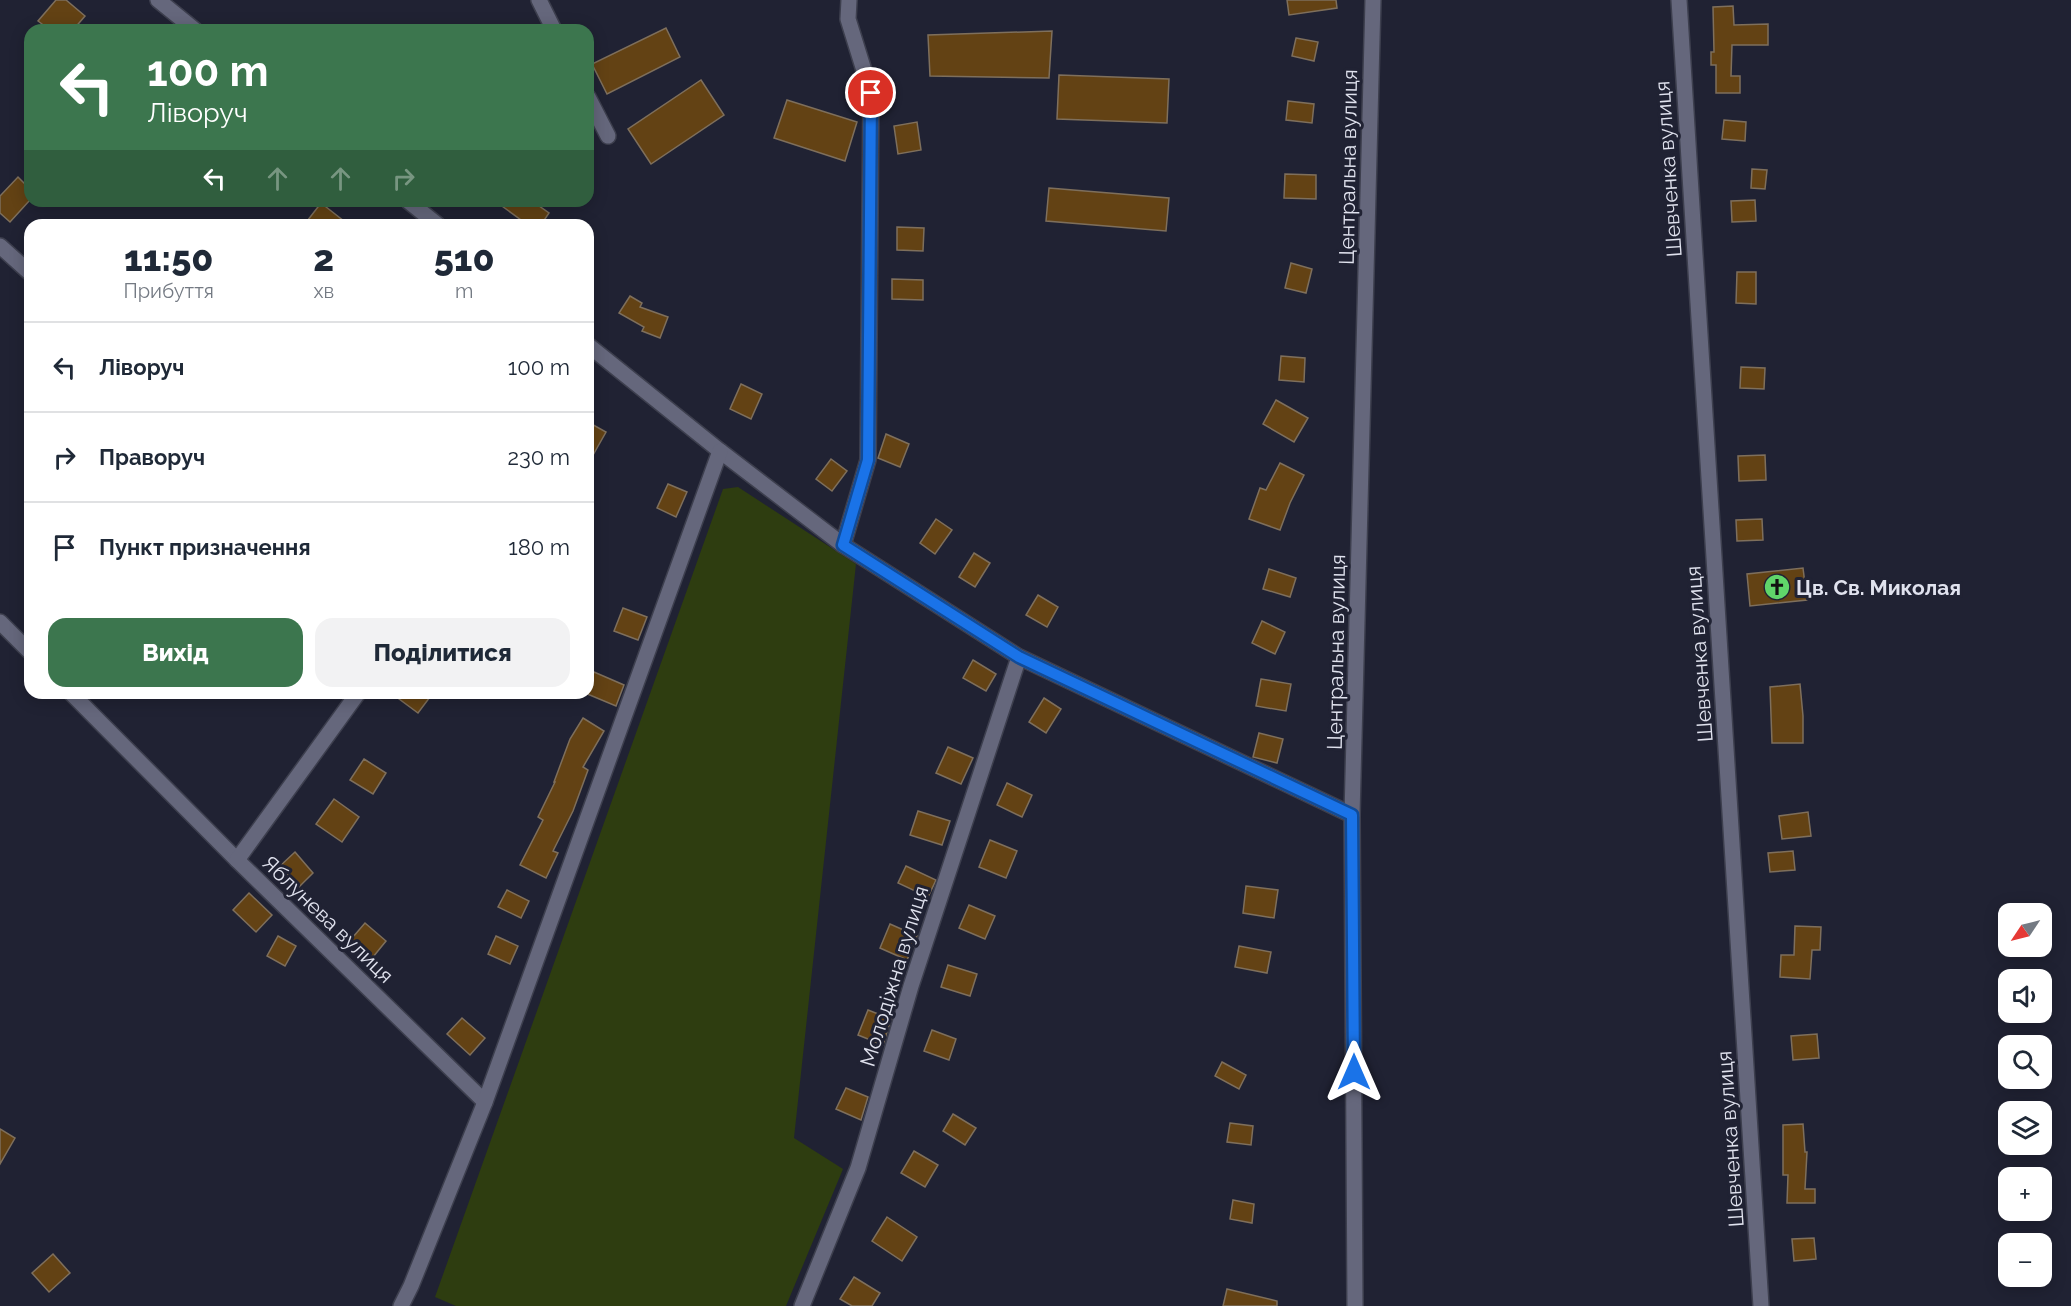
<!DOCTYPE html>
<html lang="uk">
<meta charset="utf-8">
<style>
body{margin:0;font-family:Raleway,sans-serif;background:#f2f2f3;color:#1f2937;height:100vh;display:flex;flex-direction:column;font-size:22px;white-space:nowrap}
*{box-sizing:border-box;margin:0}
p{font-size:20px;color:#747a83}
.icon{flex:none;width:33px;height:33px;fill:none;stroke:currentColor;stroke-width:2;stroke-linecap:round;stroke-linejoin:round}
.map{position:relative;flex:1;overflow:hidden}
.drawer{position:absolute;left:24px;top:219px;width:570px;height:480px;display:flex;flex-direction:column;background:#fff;border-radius:18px;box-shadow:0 3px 15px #0003}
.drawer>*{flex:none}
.top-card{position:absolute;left:24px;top:24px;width:570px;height:183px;border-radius:18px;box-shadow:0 3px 15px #0003;background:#3c764e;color:#fff;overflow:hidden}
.needle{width:39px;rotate:235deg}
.controls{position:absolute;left:1998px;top:903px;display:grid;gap:12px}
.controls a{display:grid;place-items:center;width:54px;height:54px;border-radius:12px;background:#fff;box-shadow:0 3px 15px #0003;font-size:30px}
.pin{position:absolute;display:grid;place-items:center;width:51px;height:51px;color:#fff;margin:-26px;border:3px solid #fff;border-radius:50%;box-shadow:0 2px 6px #0007}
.me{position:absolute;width:66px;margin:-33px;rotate:0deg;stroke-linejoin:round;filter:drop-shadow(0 0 4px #0008)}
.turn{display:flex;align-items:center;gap:21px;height:126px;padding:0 24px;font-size:27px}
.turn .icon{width:78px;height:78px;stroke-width:2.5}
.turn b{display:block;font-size:42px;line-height:51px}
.lanes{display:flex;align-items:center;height:57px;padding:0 24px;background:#0003;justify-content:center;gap:30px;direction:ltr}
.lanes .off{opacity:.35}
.eta{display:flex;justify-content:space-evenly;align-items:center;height:102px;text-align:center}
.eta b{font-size:36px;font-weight:800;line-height:42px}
.primary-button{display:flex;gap:12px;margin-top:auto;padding:12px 24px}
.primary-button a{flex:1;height:69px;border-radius:18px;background:#3c764e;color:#fff;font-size:24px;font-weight:800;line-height:69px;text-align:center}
.primary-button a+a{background:#f2f2f3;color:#1f2937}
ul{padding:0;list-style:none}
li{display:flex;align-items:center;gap:18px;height:90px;padding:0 24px;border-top:2px solid #e0e1e3}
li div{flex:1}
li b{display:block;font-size:22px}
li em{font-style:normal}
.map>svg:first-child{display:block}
.green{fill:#2e3d10}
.building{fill:#634214;stroke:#7e6f5c;stroke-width:1.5}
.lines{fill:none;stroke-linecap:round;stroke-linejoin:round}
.minor-casing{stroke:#3d3f4e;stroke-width:18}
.minor{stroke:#65677c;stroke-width:15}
.route-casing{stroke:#114b97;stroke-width:15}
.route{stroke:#1a73e8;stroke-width:10}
.labels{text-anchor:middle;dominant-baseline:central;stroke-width:6;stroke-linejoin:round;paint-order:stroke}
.street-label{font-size:21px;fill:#e0e2ee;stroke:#202233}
.poi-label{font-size:21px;font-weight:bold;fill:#e0e2ee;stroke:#202233;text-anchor:start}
</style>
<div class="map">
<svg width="2071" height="1306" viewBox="0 0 2071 1306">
<rect width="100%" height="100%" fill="#202233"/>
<path class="green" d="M738,487L856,564L794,1138L843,1169L786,1306H456L435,1297L723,489Z"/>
<g class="building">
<path d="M56,0H66L85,16L73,30H50L38,21Z"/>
<path d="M1287,0H1336L1337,8L1289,15Z"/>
<path d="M1733,6L1734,25L1768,24V45H1732L1731,76H1740V93H1716V65H1711V52H1714L1713,7Z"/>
<path d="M666,28L680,57L607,94L592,64Z"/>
<path d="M1052,31L1049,78L930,76L928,35Z"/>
<path d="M1296,38L1318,42L1314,61L1292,56Z"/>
<path d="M1059,75L1169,79L1167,123L1057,119Z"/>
<path d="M701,80L724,115L651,164L628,129Z"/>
<path d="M787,100L857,122L845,161L774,138Z"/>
<path d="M1288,101L1314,104L1312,123L1286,120Z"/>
<path d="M1724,120L1746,122L1745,141L1722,139Z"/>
<path d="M917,122L921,150L898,154L894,126Z"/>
<path d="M1752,169L1767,170L1765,189L1751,188Z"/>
<path d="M1285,174L1316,175V199L1284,198Z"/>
<path d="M18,177L30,189V200L10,222L0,213V196Z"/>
<path d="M1049,188L1169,198L1166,231L1046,221Z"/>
<path d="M1755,200L1756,221L1732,222L1731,201Z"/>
<path d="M495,201H532L549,213L541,225H528Z"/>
<path d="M321,203L349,225H304Z"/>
<path d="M897,227L924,228L923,251L897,250Z"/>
<path d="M1291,263L1312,269L1306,293L1285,288Z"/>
<path d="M1737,272H1756V304L1736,303Z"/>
<path d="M892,279L923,280V300L892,299Z"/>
<path d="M630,296L642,303L640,307L668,317L660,338L642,331L644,327L619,313Z"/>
<path d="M1281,356L1305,358L1304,382L1279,380Z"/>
<path d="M1741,367L1765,368L1764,389L1740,388Z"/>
<path d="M741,384L762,394L751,419L730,409Z"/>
<path d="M1276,400L1308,418L1294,442L1263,424Z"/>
<path d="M588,422L606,432L588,464Z"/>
<path d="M886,434L909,444L900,467L878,458Z"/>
<path d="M1765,455L1766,480L1739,481L1738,456Z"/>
<path d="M831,459L847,471L832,491L816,479Z"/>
<path d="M1280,463L1304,475L1290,503L1280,530L1249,519L1260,488L1266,490Z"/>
<path d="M668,484L687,492L676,517L657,508Z"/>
<path d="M936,519L952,530L935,554L920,543Z"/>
<path d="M1762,519L1763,540L1737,541L1736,520Z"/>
<path d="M974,553L990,563L975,587L959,577Z"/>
<path d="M1803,568L1807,600L1750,606L1747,574Z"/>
<path d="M1269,569L1296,578L1290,597L1263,589Z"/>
<path d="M1038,595L1058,607L1047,627L1026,615Z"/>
<path d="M623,608L647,617L638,640L614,631Z"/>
<path d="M1262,621L1285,632L1275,654L1252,643Z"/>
<path d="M973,660L996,674L986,691L963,678Z"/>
<path d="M594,672L624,685L616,706L585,693H588V686Z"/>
<path d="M1261,679L1291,684L1286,711L1256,706Z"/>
<path d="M1800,684L1803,716V743H1772L1770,687Z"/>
<path d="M391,693H433L418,713Z"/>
<path d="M1044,698L1061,709L1046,733L1029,722Z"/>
<path d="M583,718L604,731L583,767L588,770L573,811L553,851L558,853L546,878L520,865L543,820L538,817L555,782H554L570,739Z"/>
<path d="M1259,733L1283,739L1277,763L1253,757Z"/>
<path d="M948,747L973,758L961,784L936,773Z"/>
<path d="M364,759L386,773L373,794L350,780Z"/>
<path d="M1007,783L1032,795L1022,817L997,805Z"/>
<path d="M334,799L359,817L342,842L316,824Z"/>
<path d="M918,811L950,821L942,845L910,835Z"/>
<path d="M1808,812L1811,836L1782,839L1779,816Z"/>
<path d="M990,840L1017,851L1006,878L979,867Z"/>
<path d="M1793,851L1795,870L1770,872L1768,853Z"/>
<path d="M295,852L313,873L299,887L280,866Z"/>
<path d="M906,866L936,880L928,897L898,883Z"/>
<path d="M1246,886L1278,890L1274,918L1243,913Z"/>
<path d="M507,890L529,901L521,918L498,907Z"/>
<path d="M249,893L272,915L256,932L233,910Z"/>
<path d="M969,905L995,916L985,939L959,928Z"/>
<path d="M365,923L386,941L369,962L347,944Z"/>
<path d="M890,924L917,936L907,960L880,948Z"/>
<path d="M1795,926L1821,927L1820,950H1812L1810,979L1780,977L1781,955H1794Z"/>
<path d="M278,936L296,946L285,966L267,956Z"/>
<path d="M496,936L518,946L510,964L488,954Z"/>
<path d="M1239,946L1271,952L1267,973L1235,967Z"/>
<path d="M948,965L977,974L970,996L941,987Z"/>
<path d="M868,1010L891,1019L883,1045L858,1035Z"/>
<path d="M462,1018L485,1038L470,1055L447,1034Z"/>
<path d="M932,1030L956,1039L949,1060L924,1051Z"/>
<path d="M1817,1034L1819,1058L1793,1060L1791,1036Z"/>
<path d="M1222,1062L1246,1075L1239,1089L1215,1076Z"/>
<path d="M846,1088L868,1097L861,1120L836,1109Z"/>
<path d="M953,1114L976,1128L965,1145L943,1131Z"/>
<path d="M1230,1123L1253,1126L1251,1145L1227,1142Z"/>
<path d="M1803,1124L1805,1152H1807L1805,1189H1815V1203H1787L1788,1175H1783V1125Z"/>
<path d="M0,1129L15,1138L0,1164Z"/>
<path d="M914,1151L938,1165L925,1187L901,1173Z"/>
<path d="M1233,1200L1254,1204L1252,1223L1230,1219Z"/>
<path d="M887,1217L917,1237L902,1261L872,1241Z"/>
<path d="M1814,1238L1816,1259L1794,1261L1792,1239Z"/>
<path d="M53,1254L70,1273L49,1292L32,1273Z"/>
<path d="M854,1277L880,1293L872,1306H852L840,1299Z"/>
<path d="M1227,1289L1277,1301V1306H1223Z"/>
</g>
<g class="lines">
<g class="minor-casing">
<g id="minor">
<path d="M158,0L195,30"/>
<path d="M539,0L554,30"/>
<path d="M1679,0L1761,1306"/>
<path d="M588,97L608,136"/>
<path d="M408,201L438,225"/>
<path d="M0,246L30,273"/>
<path d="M588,345L720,451L843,545L1019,657L1352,815"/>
<path d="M843,545L868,460L871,93L848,19L849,0"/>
<path d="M0,622L30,652"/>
<path d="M71,693L237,860"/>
<path d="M358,693L237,860L485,1102"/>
<path d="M401,1306L411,1286L485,1102L720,451"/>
<path d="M802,1306L858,1168L911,986L1019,657"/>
<path d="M1355,1306L1352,815L1373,0"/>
</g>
</g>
<use href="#minor" class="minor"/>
</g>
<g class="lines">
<g class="route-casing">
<path id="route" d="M871,93L868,460L843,545L1019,657L1352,815L1354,1072"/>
</g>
<use href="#route" class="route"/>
</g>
<defs>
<g id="church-disc" transform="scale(1.35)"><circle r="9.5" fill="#60d56a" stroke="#202233"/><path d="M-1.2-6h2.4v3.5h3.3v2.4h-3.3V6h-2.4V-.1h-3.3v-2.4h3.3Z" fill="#111"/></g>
</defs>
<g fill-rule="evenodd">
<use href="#church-disc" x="1777" y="587"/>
</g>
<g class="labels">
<g class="street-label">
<text transform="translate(1348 167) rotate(-89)">Центральна вулиця</text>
<text transform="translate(1668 169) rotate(-94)">Шевченка вулиця</text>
<text transform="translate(1336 652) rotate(-89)">Центральна вулиця</text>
<text transform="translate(1699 654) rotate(-94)">Шевченка вулиця</text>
<text transform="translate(328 919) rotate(44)">Яблунева вулиця</text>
<text transform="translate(894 976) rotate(-73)">Молодіжна вулиця</text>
<text transform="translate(1730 1139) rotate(-94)">Шевченка вулиця</text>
</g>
<g class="poi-label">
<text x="1796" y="587">Цв. Св. Миколая</text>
</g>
</g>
</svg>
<div class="controls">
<a><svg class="needle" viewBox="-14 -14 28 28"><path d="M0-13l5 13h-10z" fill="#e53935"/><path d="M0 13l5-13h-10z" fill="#747a83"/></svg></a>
<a><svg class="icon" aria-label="sound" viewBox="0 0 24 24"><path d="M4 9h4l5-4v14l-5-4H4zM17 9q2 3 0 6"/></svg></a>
<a><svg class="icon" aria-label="search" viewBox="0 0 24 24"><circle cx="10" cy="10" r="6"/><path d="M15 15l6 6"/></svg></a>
<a><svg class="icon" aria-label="layers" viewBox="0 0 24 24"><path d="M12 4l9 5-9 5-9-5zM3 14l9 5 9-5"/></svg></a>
<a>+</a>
<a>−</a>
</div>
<div class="pin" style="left:871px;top:93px;background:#d93025"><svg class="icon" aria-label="arrive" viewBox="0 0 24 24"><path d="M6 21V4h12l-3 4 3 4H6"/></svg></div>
<svg class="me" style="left:1354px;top:1072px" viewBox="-20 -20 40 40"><path d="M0-17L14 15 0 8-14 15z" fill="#1a73e8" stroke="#fff" stroke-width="4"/></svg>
<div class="top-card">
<div class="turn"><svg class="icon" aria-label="left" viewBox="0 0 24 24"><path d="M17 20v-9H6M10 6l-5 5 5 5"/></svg><div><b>100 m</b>Ліворуч</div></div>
<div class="lanes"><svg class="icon" aria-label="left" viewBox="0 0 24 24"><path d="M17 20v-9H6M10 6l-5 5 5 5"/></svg><svg class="icon off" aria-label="ahead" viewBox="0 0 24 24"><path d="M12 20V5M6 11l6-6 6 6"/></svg><svg class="icon off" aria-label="ahead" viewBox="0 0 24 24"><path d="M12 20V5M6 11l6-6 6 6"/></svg><svg class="icon off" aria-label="right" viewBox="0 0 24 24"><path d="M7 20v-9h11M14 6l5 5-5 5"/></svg></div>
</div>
<section class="drawer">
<div class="eta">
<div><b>11:50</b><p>Прибуття</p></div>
<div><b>2</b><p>хв</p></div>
<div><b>510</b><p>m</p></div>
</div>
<ul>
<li><svg class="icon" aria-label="left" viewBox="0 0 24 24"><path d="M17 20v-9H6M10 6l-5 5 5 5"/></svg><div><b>Ліворуч</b></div><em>100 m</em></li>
<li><svg class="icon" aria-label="right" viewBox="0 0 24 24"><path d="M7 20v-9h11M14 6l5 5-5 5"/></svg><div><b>Праворуч</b></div><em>230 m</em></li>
<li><svg class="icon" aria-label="arrive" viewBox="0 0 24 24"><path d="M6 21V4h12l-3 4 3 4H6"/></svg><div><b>Пункт призначення</b></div><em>180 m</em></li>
</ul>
<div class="primary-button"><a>Вихід</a><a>Поділитися</a></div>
</section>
</div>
